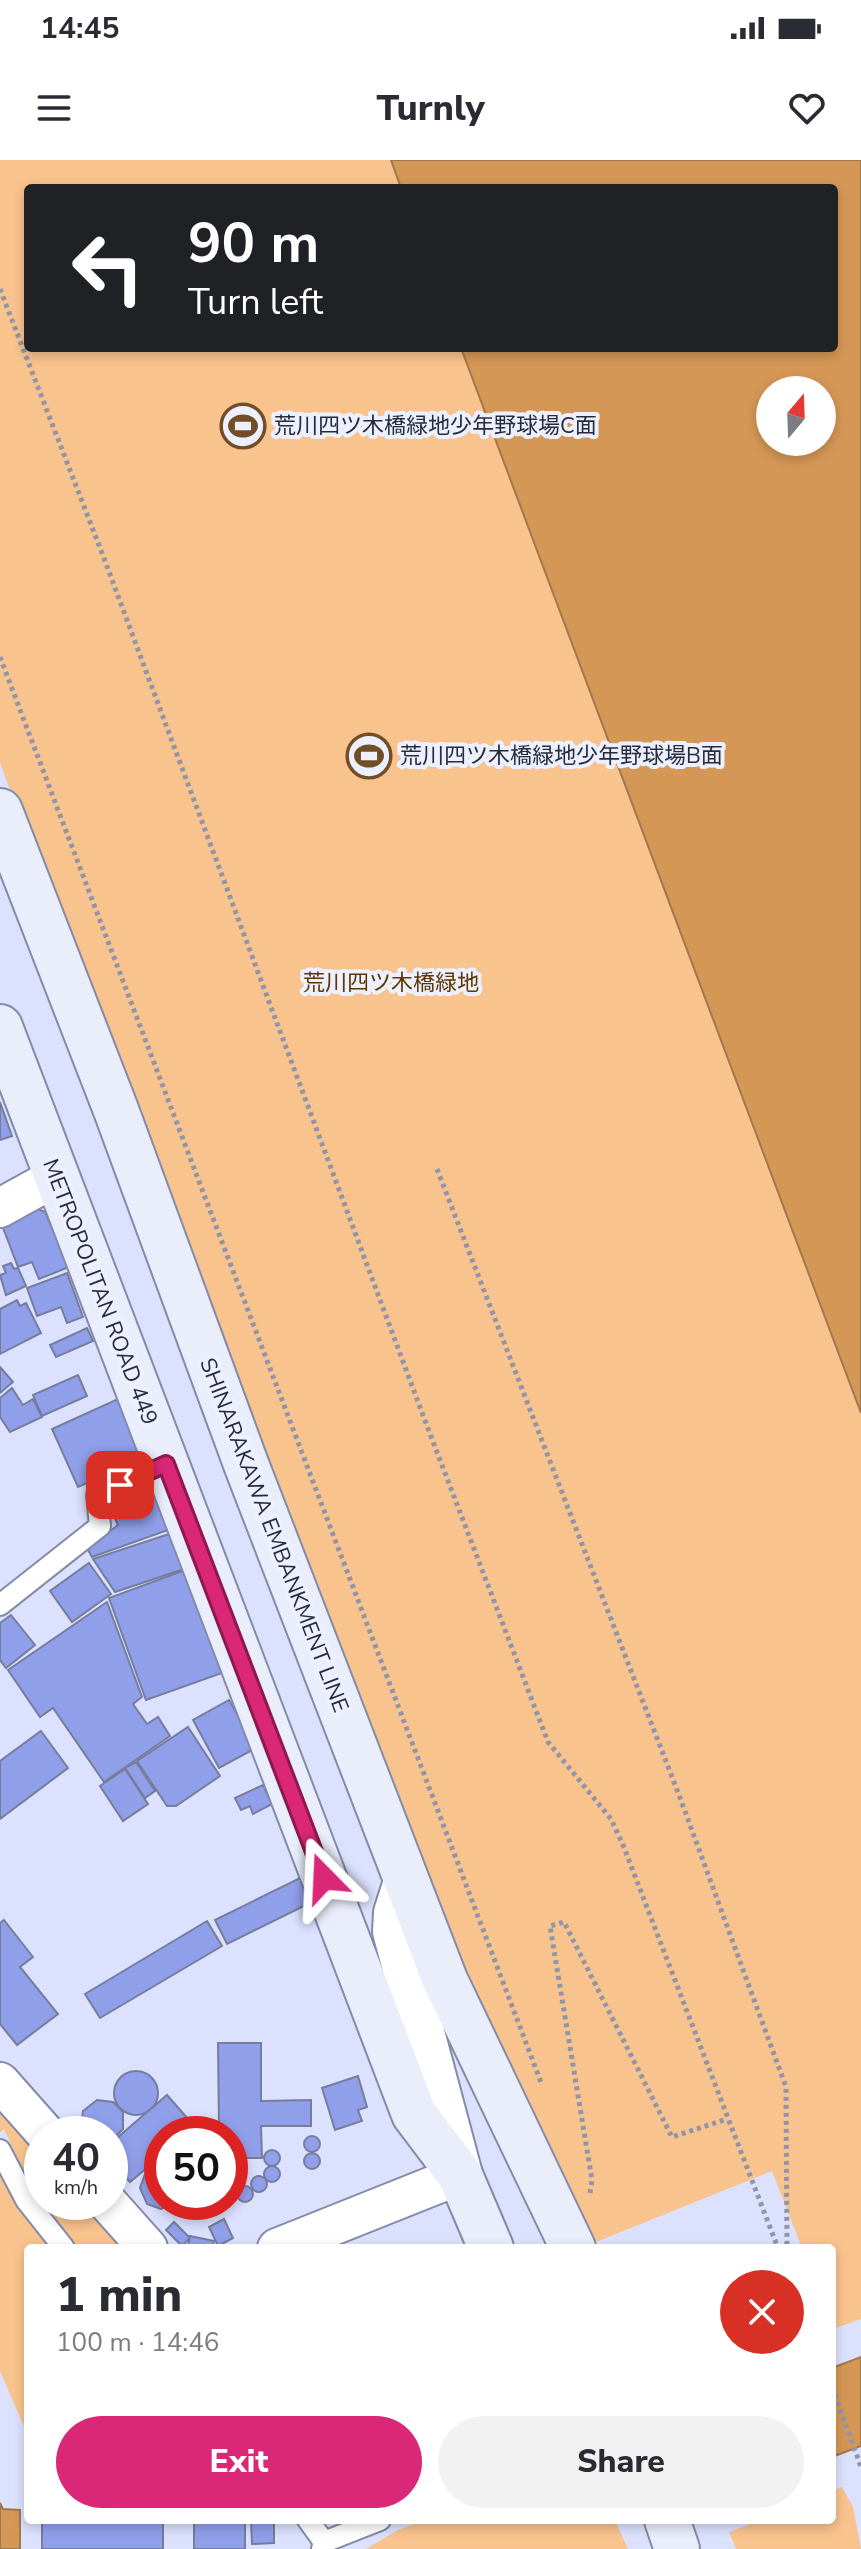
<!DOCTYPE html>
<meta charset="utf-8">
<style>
body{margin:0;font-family:"Nunito Sans","Noto Sans JP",sans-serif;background:#f2f2f3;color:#2b2b33;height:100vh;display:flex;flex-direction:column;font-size:30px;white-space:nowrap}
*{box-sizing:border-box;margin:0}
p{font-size:26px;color:#7c7c81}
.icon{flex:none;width:44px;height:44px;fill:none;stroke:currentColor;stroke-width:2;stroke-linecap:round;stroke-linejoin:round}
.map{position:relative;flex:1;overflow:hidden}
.sheet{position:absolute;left:24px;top:2084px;width:812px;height:280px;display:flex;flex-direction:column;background:#fff;border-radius:8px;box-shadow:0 4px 12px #0003}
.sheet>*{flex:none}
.guide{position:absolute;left:24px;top:24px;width:814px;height:168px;border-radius:8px;box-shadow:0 4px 12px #0003;background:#202124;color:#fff;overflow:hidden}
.needle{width:52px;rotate:19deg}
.buttons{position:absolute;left:756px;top:216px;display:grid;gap:16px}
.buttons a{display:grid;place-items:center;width:80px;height:80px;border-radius:50%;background:#fff;box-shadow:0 4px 12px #0003;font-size:40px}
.speed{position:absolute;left:24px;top:1956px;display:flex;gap:16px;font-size:40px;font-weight:700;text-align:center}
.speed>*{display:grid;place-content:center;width:104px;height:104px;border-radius:50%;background:#fff;box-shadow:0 4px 12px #0003;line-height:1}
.speed small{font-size:20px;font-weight:400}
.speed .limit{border:12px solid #d22;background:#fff;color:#111}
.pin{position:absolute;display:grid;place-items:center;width:68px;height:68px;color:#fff;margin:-34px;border-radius:16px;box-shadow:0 4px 12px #0006}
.me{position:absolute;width:88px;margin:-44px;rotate:339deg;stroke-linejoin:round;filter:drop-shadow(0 0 6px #0008)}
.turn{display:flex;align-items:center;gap:28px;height:168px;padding:0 32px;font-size:36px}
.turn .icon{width:104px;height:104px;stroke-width:2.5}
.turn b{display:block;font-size:56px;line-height:68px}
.round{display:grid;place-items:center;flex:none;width:84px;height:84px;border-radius:42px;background:#f2f2f3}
.headline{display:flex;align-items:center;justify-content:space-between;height:136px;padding:0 32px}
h1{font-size:48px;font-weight:800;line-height:60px}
.button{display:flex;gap:16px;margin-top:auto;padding:16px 32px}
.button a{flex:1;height:92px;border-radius:48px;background:#db2777;color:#fff;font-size:32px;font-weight:800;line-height:92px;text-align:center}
.button a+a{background:#f2f2f3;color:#2b2b33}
.status{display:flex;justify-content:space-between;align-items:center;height:56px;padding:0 40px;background:#fff;direction:ltr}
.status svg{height:22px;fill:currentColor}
header{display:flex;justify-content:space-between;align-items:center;height:104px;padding:0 32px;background:#fff;font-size:36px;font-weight:800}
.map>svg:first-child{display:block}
.green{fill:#f9c38e}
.water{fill:#d59756;stroke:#a1774d;stroke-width:2;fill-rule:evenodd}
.building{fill:#909fea;stroke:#767d9c;stroke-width:2}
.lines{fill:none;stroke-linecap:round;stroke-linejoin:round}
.service-casing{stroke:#838aaa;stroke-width:24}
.minor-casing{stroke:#838aaa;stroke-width:42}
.tertiary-casing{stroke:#838aaa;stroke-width:48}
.secondary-casing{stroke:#838aaa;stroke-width:48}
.path{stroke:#9095aa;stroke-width:5;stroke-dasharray:4 4;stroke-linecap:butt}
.service{stroke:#fff;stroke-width:20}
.minor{stroke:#fff;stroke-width:38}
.tertiary{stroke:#fff;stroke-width:44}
.secondary{stroke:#eaedfa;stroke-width:44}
.route-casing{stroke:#8e194d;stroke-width:20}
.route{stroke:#db2777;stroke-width:14}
.labels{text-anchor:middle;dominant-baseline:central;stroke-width:8;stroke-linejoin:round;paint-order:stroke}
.poi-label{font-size:22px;fill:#282b38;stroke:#edf0fe;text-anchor:start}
.park-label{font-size:22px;fill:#5e3600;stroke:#edf0fe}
.street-label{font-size:22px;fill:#282b38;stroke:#edf0fe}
</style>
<div class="status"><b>14:45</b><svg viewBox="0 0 49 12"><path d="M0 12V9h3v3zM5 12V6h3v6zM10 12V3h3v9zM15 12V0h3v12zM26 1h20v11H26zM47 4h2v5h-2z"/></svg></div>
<header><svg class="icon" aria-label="menu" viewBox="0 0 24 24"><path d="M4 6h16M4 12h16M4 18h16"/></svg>Turnly<svg class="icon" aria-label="heart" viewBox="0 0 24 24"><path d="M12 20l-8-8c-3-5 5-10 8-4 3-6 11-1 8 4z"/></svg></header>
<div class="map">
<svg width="861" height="2389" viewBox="0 0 861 2389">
<rect width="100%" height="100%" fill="#dce2fe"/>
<g class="green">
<path d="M0,0H391L401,28H28V188H461L861,1253V2159L833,2169L832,2088H802L772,2011L591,2084L469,1831L127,943L0,603Z"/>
<path d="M0,1946L42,1994V2042H85L126,2088H74L35,2038L4,1969L0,1972Z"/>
<path d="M0,2014L20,2050L51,2088H28V2276L0,2211Z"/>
<path d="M842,2327L853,2347L861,2389H736L729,2372L761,2360H832V2331Z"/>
<path d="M424,2360H615L628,2389H366L396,2371Z"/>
</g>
<g class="water">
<path d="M391,0H861V1253L461,188H834V28H401ZM770,230H822V282H770Z"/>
<path d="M861,2197V2286L832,2297V2208Z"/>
<path d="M0,2343L3,2349L20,2350V2389H0Z"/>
</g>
<g class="building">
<path d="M0,942L12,976L0,980Z"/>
<path d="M33,1047L45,1052L69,1107L39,1119L32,1102L18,1107L0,1060Z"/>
<path d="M11,1103L14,1109L18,1108L26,1126L6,1135L0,1115L6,1113L3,1106Z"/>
<path d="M67,1113L83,1157L67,1163L61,1147L37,1156L27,1128Z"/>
<path d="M17,1140L20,1146L26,1143L41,1173L0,1194V1149Z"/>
<path d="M87,1168L93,1181L56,1197L50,1185Z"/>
<path d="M0,1207L13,1222L0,1233Z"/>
<path d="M78,1215L87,1236L42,1256L33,1235Z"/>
<path d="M12,1228L23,1245L33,1239L42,1257L10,1272L0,1257V1238Z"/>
<path d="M118,1239L144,1297L78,1327L52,1269Z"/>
<path d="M152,1321L171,1369L92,1397L87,1388L118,1365L108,1342Z"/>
<path d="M172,1373L184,1409L115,1432L93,1399Z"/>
<path d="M89,1403L111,1434L72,1462L50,1431Z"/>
<path d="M185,1410L222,1513L146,1540L109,1438Z"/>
<path d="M107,1442L142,1537L133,1544L147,1564L158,1557L170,1576L104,1622L53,1548L40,1557L8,1510Z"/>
<path d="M11,1455L35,1485L6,1508L0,1500V1463Z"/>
<path d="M229,1540L256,1588L219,1608L193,1560Z"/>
<path d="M188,1567L220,1616L176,1646H167L137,1601Z"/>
<path d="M41,1571L68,1608L0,1659V1601Z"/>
<path d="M136,1602L155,1631L145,1638L125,1608Z"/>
<path d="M125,1609L148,1644L123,1661L100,1626Z"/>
<path d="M263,1625L272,1644L253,1654L250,1646L241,1650L235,1638Z"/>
<path d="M300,1718L312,1742L227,1784L215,1760Z"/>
<path d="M4,1760L33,1797L20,1807L58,1854L17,1885L0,1864V1763Z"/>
<path d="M207,1761L222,1786L100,1858L85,1834Z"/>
<path d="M218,1883H261V1941L311,1940V1966H261L262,1998H241L240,1993L230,1982V1974H223L219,1970Z"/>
<circle cx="136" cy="1933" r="22"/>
<path d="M358,1916L367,1947L358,1950L362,1961L335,1970L322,1928Z"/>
<path d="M167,1935L195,1967L187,1974H162V1995L130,2022L110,2000V1984Z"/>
<path d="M97,1940L113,1942L123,1952V1969L110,1982V1974H85L81,1966L83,1951Z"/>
<circle cx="312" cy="1984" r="8"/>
<circle cx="272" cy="1998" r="8"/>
<circle cx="312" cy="2001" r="8"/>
<circle cx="272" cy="2014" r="8"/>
<path d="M160,2006L162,2042H177L161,2049L147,2044L140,2028L145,2014Z"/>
<circle cx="259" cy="2024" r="8"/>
<circle cx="245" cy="2034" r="8"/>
<path d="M224,2059L233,2078L218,2086L209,2067Z"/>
<path d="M174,2062L190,2078L182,2086L166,2070Z"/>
<path d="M190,2076L214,2081L212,2088L188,2086Z"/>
<rect x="42" y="2360" width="121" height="29"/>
<rect x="194" y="2360" width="51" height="29"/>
<path d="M251,2361H274V2383L252,2384Z"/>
</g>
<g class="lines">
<g class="service-casing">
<g id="service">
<path d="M0,1445L100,1366L97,1335L166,1304"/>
<path d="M0,1990L26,2040L64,2088"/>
<path d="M308,2360L324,2382L322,2389"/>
<path d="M324,2382L380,2360"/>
</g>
</g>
<g class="minor-casing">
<g id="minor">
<path d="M0,1048L56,1017"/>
<path d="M0,1922L46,1974"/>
<path d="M107,2042L148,2088"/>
<path d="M277,2088L460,2015"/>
</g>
</g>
<g class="tertiary-casing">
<path id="tertiary" d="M406,1722L396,1753L395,1771L460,2015"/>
</g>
<g class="secondary-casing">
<g id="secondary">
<path d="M0,651L116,950L246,1304L445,1820L573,2088"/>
<path d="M0,867L414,1954L460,2015L491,2088"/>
<path d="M667,2360L677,2389"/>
</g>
</g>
<g class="path">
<path d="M0,129L102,393L427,1266L548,1582L611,1659L623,1685L778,2088"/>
<path d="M0,497L542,1925"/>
<path d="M437,1009L679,1635L786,1927L787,2088"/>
<path d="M590,2033L592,2020L550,1766L564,1762L672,1977L727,1959"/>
<path d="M832,2227L861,2307"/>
</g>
<use href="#service" class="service"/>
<use href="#minor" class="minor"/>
<use href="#tertiary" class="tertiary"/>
<use href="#secondary" class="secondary"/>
</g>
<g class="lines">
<g class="route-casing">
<path id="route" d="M120,1325L166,1304L324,1718"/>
</g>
<use href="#route" class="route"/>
</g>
<defs>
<g id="stadium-ring" transform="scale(2.3)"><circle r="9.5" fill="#edf0fe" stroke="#714e27" stroke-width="1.5"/><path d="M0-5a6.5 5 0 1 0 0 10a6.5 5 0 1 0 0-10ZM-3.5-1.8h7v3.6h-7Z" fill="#714e27"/></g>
</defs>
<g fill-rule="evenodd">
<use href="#stadium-ring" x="243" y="266"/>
<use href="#stadium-ring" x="369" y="596"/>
</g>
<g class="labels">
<g class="poi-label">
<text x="274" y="266">荒川四ツ木橋緑地少年野球場C面</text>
<text x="400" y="596">荒川四ツ木橋緑地少年野球場B面</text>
</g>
<g class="park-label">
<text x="391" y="823">荒川四ツ木橋緑地</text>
</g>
<g class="street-label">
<text transform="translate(100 1132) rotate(69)">METROPOLITAN ROAD 449</text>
<text transform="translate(274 1375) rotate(69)">SHINARAKAWA EMBANKMENT LINE</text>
</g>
</g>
</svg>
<div class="buttons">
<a><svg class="needle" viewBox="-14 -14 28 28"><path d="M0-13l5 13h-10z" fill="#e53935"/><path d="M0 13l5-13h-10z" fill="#7c7c81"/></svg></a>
</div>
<div class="speed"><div>40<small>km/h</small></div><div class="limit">50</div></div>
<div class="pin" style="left:120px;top:1325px;background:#d93025"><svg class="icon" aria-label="arrive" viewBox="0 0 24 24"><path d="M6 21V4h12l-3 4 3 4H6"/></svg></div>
<svg class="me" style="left:324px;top:1718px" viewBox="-20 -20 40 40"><path d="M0-17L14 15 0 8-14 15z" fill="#db2777" stroke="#fff" stroke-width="4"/></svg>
<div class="guide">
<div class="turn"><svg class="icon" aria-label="left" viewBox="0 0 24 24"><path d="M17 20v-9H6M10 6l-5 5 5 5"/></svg><div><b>90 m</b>Turn left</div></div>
</div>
<section class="sheet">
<div class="headline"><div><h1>1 min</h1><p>100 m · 14:46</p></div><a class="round" style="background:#d93025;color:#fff"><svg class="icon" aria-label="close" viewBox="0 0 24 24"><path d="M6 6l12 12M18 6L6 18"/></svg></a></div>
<div class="button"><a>Exit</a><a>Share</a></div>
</section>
</div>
